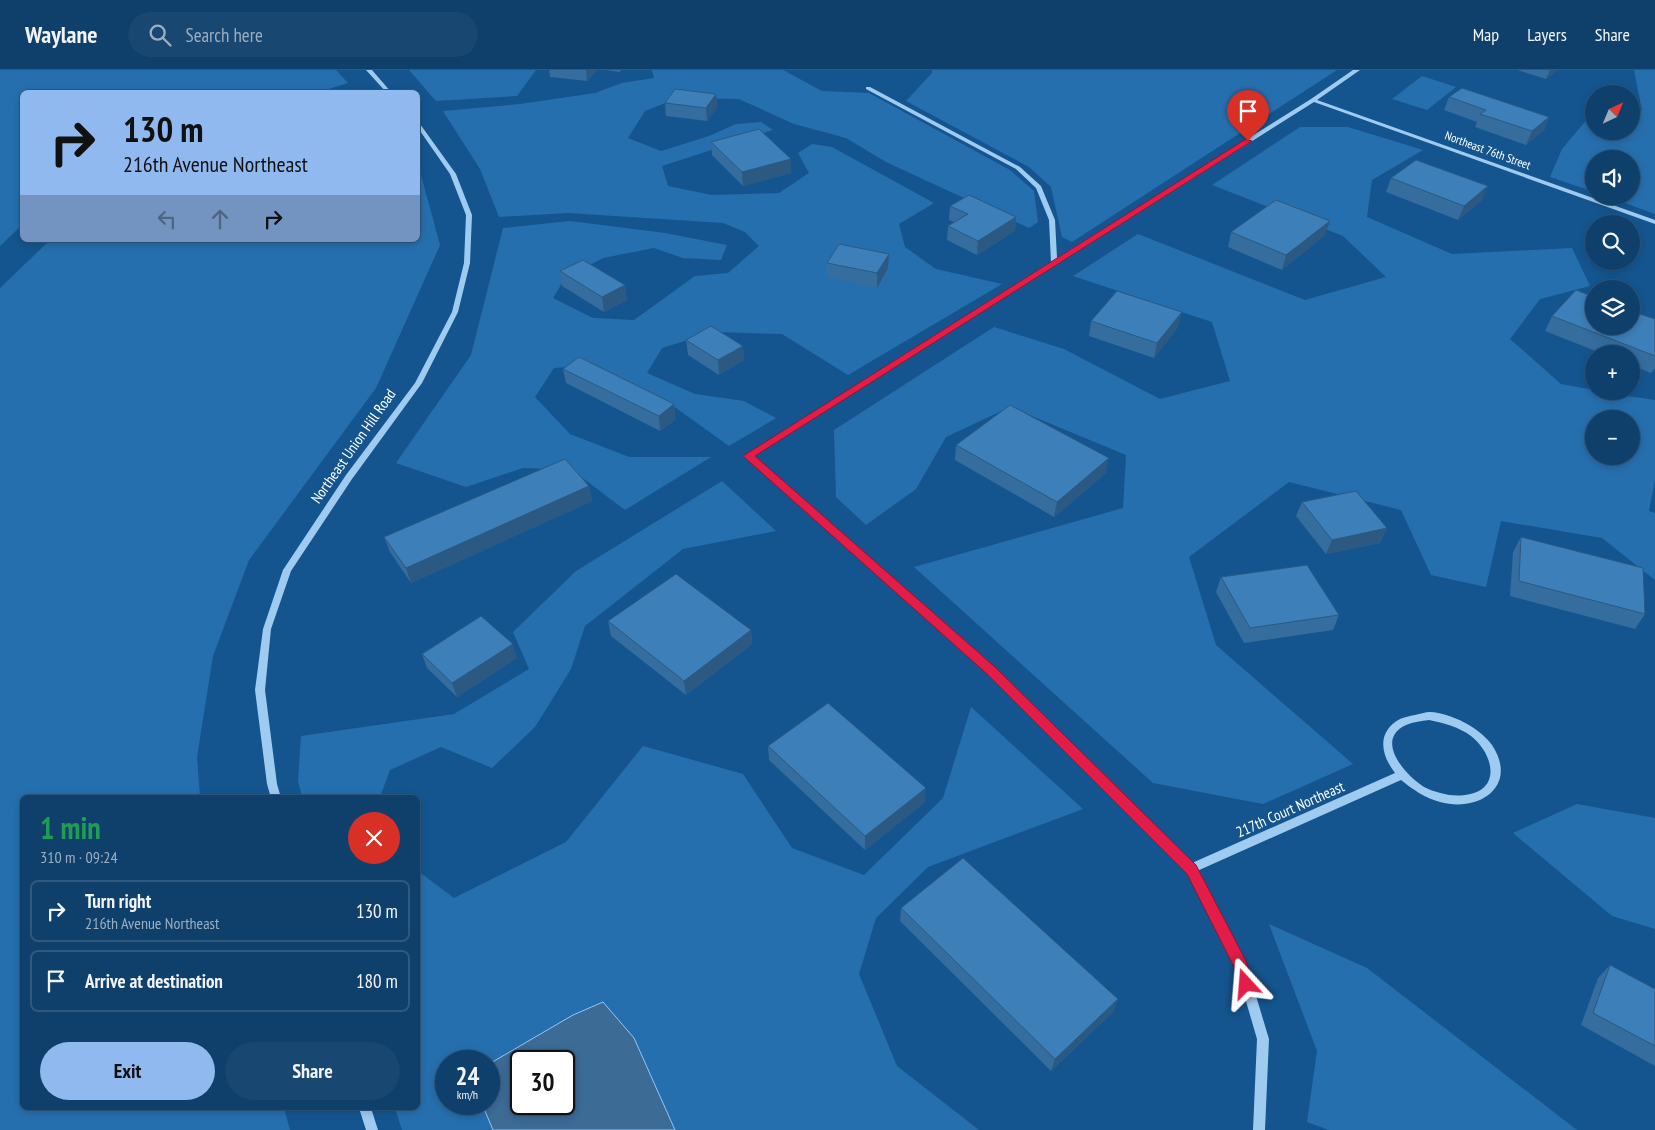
<!DOCTYPE html>
<meta charset="utf-8">
<style>
body{margin:0;font-family:"PT Sans Narrow",sans-serif;background:#184771;color:#f1f3f6;height:100vh;display:flex;flex-direction:column;font-size:19px;white-space:nowrap}
*{box-sizing:border-box;margin:0}
p{font-size:16px;color:#9bafc1}
.icon{flex:none;width:28px;height:28px;fill:none;stroke:currentColor;stroke-width:2;stroke-linecap:round;stroke-linejoin:round}
.map{position:relative;flex:1;overflow:hidden}
.side{position:absolute;left:20px;top:725px;width:400px;height:315px;display:flex;flex-direction:column;background:#0f406b;border-radius:8px;box-shadow:0 2px 8px #0003,0 0 0 1px #2f597e}
.side>*{flex:none}
.hud{position:absolute;left:20px;top:20px;width:400px;height:152px;border-radius:8px;box-shadow:0 2px 8px #0003,0 0 0 1px #2f597e;background:#90b9f0;color:#111;overflow:hidden}
.needle{width:32px;rotate:44deg}
.controls{position:absolute;left:1585px;top:15px;display:grid;gap:10px}
.controls a{display:grid;place-items:center;width:55px;height:55px;border-radius:50%;background:#0f406b;box-shadow:0 2px 8px #0003,0 0 0 1px #2f597e;font-size:25px}
.speed{position:absolute;left:435px;top:980px;display:flex;gap:10px;font-size:25px;font-weight:700;text-align:center}
.speed>*{display:grid;place-content:center;width:65px;height:65px;border-radius:50%;background:#0f406b;box-shadow:0 2px 8px #0003,0 0 0 1px #2f597e;line-height:1}
.speed small{font-size:12px;font-weight:400}
.speed .limit{border:2px solid #111;border-radius:8px;background:#fff;color:#111}
.pin{position:absolute;display:grid;place-items:center;width:42px;height:42px;color:#fff;margin:-51px -21px;border-radius:50% 50% 50% 0;rotate:-45deg;box-shadow:0 0 5px #0007}
.pin .icon{rotate:45deg}
.me{position:absolute;width:55px;margin:-28px;rotate:341deg;stroke-linejoin:round;filter:drop-shadow(0 0 4px #0008)}
.turn{display:flex;align-items:center;gap:18px;height:105px;padding:0 20px;font-size:22px}
.turn .icon{width:65px;height:65px;stroke-width:2.5}
.turn b{display:block;font-size:35px;line-height:42px}
.lanes{display:flex;align-items:center;height:48px;padding:0 20px;background:#0003;justify-content:center;gap:25px;direction:ltr}
.lanes .off{opacity:.35}
.round{display:grid;place-items:center;flex:none;width:52px;height:52px;border-radius:26px;background:#184771}
.headline{display:flex;align-items:center;justify-content:space-between;height:85px;padding:0 20px}
h1{font-size:30px;font-weight:600;line-height:38px;color:#1e9e55}
.primary-button{display:flex;gap:10px;margin-top:auto;padding:10px 20px}
.primary-button a{flex:1;height:58px;border-radius:30px;background:#90b9f0;color:#111;font-size:20px;font-weight:600;line-height:58px;text-align:center}
.primary-button a+a{background:#184771;color:#f1f3f6}
ul{padding:0;list-style:none}
li{display:flex;align-items:center;gap:15px;height:62px;margin:0 10px 8px;padding:0 10px;border:2px solid #2f597e;border-radius:8px}
li div{flex:1}
li b{display:block;font-size:19px}
li em{font-style:normal}
header{display:flex;align-items:center;gap:30px;box-sizing:border-box;height:70px;padding:0 25px;background:#0f406b;border-bottom:1px solid #2f597e}
header strong{font-size:24px}
nav{display:flex;gap:28px;margin-inline-start:auto;font-size:18px}
.search{width:350px;height:45px;background:#184771;display:flex;align-items:center;gap:12px;box-sizing:border-box;padding:0 18px;border-radius:28px;color:#9bafc1;font-size:19px}
.map>svg:first-child{display:block}
.green{fill:#266fae;fill-rule:evenodd}
.water{fill:#3c6b95;stroke:#91c8f4;fill-rule:evenodd}
.lines{fill:none;stroke-linecap:round;stroke-linejoin:round}
.minor{fill:#9fcbf1;fill-rule:evenodd}
.wall{fill:#346d9e}
.shaded-wall{fill:#2b5981}
.building{fill:#3d7fb8;stroke:#2b5981}
.route{fill:#e11d48;stroke:#92132f}
.labels{text-anchor:middle;dominant-baseline:central;stroke-width:4.5;stroke-linejoin:round;paint-order:stroke}
.far-street-label{font-size:12px;fill:#fff;stroke:#14558f}
.street-label{font-size:15px;fill:#fff;stroke:#14558f}
</style>
<header>
<strong>Waylane</strong>
<div class="search"><svg class="icon" aria-label="search" viewBox="0 0 24 24"><circle cx="10" cy="10" r="6"/><path d="M15 15l6 6"/></svg>Search here</div>
<nav><a>Map</a><a>Layers</a><a>Share</a></nav>
</header>
<div class="map">
<svg width="1655" height="1060" viewBox="0 0 1655 1060">
<rect width="100%" height="100%" fill="#14558f"/>
<g class="green">
<path d="M0,0H336L348,13L319,22H22V155L0,176Z"/>
<path d="M409,0H536L517,26L436,31Z"/>
<path d="M652,0H783L822,21L869,23L1010,100L1034,121L1038,152L1029,158L886,92L846,68L794,54L739,29L678,28L645,41L628,68L661,81L709,66L736,54L761,52L773,60L662,96L668,116L712,125L779,123L809,103L798,83L812,74L832,77L934,133L899,154L905,177L936,199L1002,214L848,305L782,264L714,262L662,278L647,303L695,324L744,331L776,348L729,376L676,338L596,295L554,298L535,327L570,364L629,387H711L625,440L572,400L523,398L466,417L396,393L471,285L503,158L570,151L665,163L727,175L721,190L683,188L654,178L603,188L565,208L553,228L593,248L634,250L695,206L728,203L759,176L745,162L723,153L568,143L499,147L480,99L443,41L520,34L595,23L622,13L654,8Z"/>
<path d="M932,0H1337L1072,172L1062,167L1051,117L1029,97L906,31L932,3Z"/>
<path d="M1634,0H1655V144L1606,126H1631V89H1594V122L1550,107L1562,79L1594,41V61H1631V41H1642Z"/>
<path d="M1422,6L1456,17L1427,40L1392,29Z"/>
<path d="M1300,57H1348L1423,80L1372,110L1367,147L1452,184L1572,178L1590,216L1540,229L1510,269L1561,314L1594,320V321L1655,330V410L1649,441L1655,443V510L1602,468L1501,451L1486,517L1431,505L1401,440L1289,412L1189,487L1216,575L1353,694L1263,734L1153,713L914,497L1123,438L1126,385L1010,337L946,367L916,419L866,455L836,427L834,360L994,257L1064,279L1160,329L1230,311L1212,252L1073,206L1138,164L1305,230L1386,207L1343,166L1212,115ZM1594,349H1631V386H1594Z"/>
<path d="M418,101L421,105L440,175L376,318L249,490L213,586L197,687L200,727L22,728V1038H284L290,1060H0V218L50,170H418Z"/>
<path d="M722,411L776,461L683,479L585,556L571,599L535,657L492,698L441,677L390,700L380,727H302L298,711L301,666L454,644L529,599L513,562L576,501Z"/>
<path d="M971,637L1083,739L928,797L876,848L859,904L897,996L979,1060H402L395,1038H418V801L454,828L566,772L643,676L743,704L792,778L864,805L943,728ZM446,991H489V1034H446ZM521,991H564V1034H521Z"/>
<path d="M1577,734L1655,748V859L1612,846L1513,763Z"/>
<path d="M1269,854L1367,898L1577,1060H1329L1307,1052L1317,981Z"/>
</g>
<path class="water" d="M603,932L634,968L675,1060H493L482,1034H489V994L573,945ZM521,991H564V1034H521Z"/>
<g class="lines">
<g class="minor">
<path d="M366,0H372L391,22H386Z"/>
<path d="M1353,0H1360L1317,30L1655,150V154L1314,32L753,386L994,597L1192,793L1395,703C1381,685 1376,662 1400,649C1404,647 1410,646 1415,645C1420,644 1425,642 1430,642C1451,643 1480,658 1492,675C1519,716 1479,743 1440,732C1425,728 1412,719 1401,710L1197,801L1247,896L1269,969L1265,1060H1253L1257,969L1236,897L1187,802L988,603L744,386L1051,192L1049,150L1036,118L1016,99L866,19V17H870L1020,97L1041,116L1055,150L1057,188L1311,29ZM1429,650C1444,653 1459,657 1471,666C1494,684 1502,721 1465,725C1452,727 1436,723 1424,717C1405,705 1374,670 1406,655C1413,652 1422,651 1429,650Z"/>
<path d="M418,53L420,54L456,104L472,145L470,193L458,242L422,313L352,409L291,501L271,559L265,620L277,714L281,728H271L267,714L255,620L263,559L283,500L346,405L415,313L452,242L464,193L466,145L450,104L418,58Z"/>
<path d="M359,1038H371L378,1060H366Z"/>
</g>
</g>
<g class="wall">
<path d="M549,0H597L587,11L550,7Z"/>
<path d="M605,0H621L620,2Z"/>
<path d="M1517,0H1557L1546,9Z"/>
<path d="M716,24L717,37L707,51L666,46L665,33Z"/>
<path d="M1449,27L1549,47L1544,60L1526,75L1475,57L1477,52L1444,40Z"/>
<path d="M711,72L791,89V103L743,116L712,85Z"/>
<path d="M1391,108L1482,130L1458,150L1386,122Z"/>
<path d="M950,136L1016,147L1015,161L977,185L947,170L948,156L954,152L949,150Z"/>
<path d="M1231,162L1325,165L1282,200L1228,177Z"/>
<path d="M889,184L888,198L877,218L827,207V193Z"/>
<path d="M560,201L625,215L627,230L604,242L562,216Z"/>
<path d="M1552,246L1655,249V298L1651,303L1631,295V284H1603L1545,261Z"/>
<path d="M1091,251L1178,257L1154,288L1089,266Z"/>
<path d="M686,270L743,276L744,290L719,305L688,285Z"/>
<path d="M563,299L676,349L660,361L566,313Z"/>
<path d="M956,375L1106,403L1054,447L955,390Z"/>
<path d="M589,416L592,431L411,513L390,482L384,467Z"/>
<path d="M1302,432L1387,458L1380,473L1326,484L1296,446Z"/>
<path d="M1521,467L1645,544L1635,559L1510,526L1513,482Z"/>
<path d="M1221,507L1339,545L1333,560L1244,573L1216,522Z"/>
<path d="M608,551L751,560L752,574L686,625L611,566Z"/>
<path d="M422,584L517,588L457,627L427,598Z"/>
<path d="M768,676L925,732L865,780L769,690Z"/>
<path d="M901,838L1118,929L1113,942L1051,1001L900,851Z"/>
<path d="M1610,895L1655,919V996L1581,955L1598,908Z"/>
</g>
<g class="shaded-wall">
<path d="M586,0H597L587,11Z"/>
<path d="M1550,0H1557L1546,9Z"/>
<path d="M716,24L717,37L707,51L706,38Z"/>
<path d="M1549,47L1544,60L1526,75L1532,61Z"/>
<path d="M791,89V103L743,116L742,102Z"/>
<path d="M1488,116L1482,130L1458,150L1464,136Z"/>
<path d="M1016,147L1015,161L977,185L978,171Z"/>
<path d="M1330,151L1325,165L1282,200L1286,185Z"/>
<path d="M889,184L888,198L877,218V203Z"/>
<path d="M625,215L627,230L604,242L602,227Z"/>
<path d="M1182,242L1178,257L1154,288L1157,273Z"/>
<path d="M743,276L744,290L719,305L718,290Z"/>
<path d="M674,334L676,349L660,361L659,346Z"/>
<path d="M1109,388L1106,403L1054,447L1057,432Z"/>
<path d="M589,416L592,431L411,513L406,498Z"/>
<path d="M1387,458L1380,473L1326,484L1332,470Z"/>
<path d="M751,560L752,574L686,625L684,611Z"/>
<path d="M513,574L517,588L457,627L452,613Z"/>
<path d="M926,718L925,732L865,780V766Z"/>
<path d="M1118,929L1113,942L1051,1001L1055,989Z"/>
</g>
<g class="building">
<path d="M1462,18L1549,47L1532,61L1480,44L1486,40L1449,27Z"/>
<path d="M675,19L716,24L706,38L665,33Z"/>
<path d="M759,59L791,89L742,102L711,72Z"/>
<path d="M1416,90L1488,116L1464,136L1391,108Z"/>
<path d="M969,125L1016,147L978,171L948,156L968,144L950,136Z"/>
<path d="M1276,130L1330,151L1286,185L1231,162Z"/>
<path d="M839,174L889,184L877,203L827,193Z"/>
<path d="M583,190L625,215L602,227L560,201Z"/>
<path d="M1576,220L1594,227V256H1631V241L1655,249V286L1552,246Z"/>
<path d="M1117,221L1182,242L1157,273L1091,251Z"/>
<path d="M711,256L743,276L718,290L686,270Z"/>
<path d="M579,287L674,334L659,346L563,299Z"/>
<path d="M1010,335L1109,388L1057,432L956,375Z"/>
<path d="M565,389L589,416L406,498L384,467Z"/>
<path d="M1356,421L1387,458L1332,470L1302,432Z"/>
<path d="M1521,467L1643,498L1645,544L1519,511Z"/>
<path d="M1307,495L1339,545L1250,558L1221,507Z"/>
<path d="M676,504L751,560L684,611L608,551Z"/>
<path d="M481,546L513,574L452,613L422,584Z"/>
<path d="M828,633L926,718L865,766L768,676Z"/>
<path d="M963,788L1118,929L1055,989L901,838Z"/>
<path d="M1610,895L1655,919V976L1593,943Z"/>
</g>
<path class="route" d="M1246,69L1252,71L755,386L995,597L1196,795L1246,891L1254,914L1252,919L1246,921L1241,919L1234,897L1187,804L987,604L743,386Z"/>
<g class="labels">
<g class="far-street-label">
<text transform="translate(1488 80) rotate(20)">Northeast 76th Street</text>
</g>
<g class="street-label">
<text transform="translate(353 376) rotate(-55)">Northeast Union Hill Road</text>
<text transform="translate(1290 739) rotate(-24)">217th Court Northeast</text>
</g>
</g>
</svg>
<div class="controls">
<a><svg class="needle" viewBox="-14 -14 28 28"><path d="M0-13l5 13h-10z" fill="#e53935"/><path d="M0 13l5-13h-10z" fill="#9bafc1"/></svg></a>
<a><svg class="icon" aria-label="sound" viewBox="0 0 24 24"><path d="M4 9h4l5-4v14l-5-4H4zM17 9q2 3 0 6"/></svg></a>
<a><svg class="icon" aria-label="search" viewBox="0 0 24 24"><circle cx="10" cy="10" r="6"/><path d="M15 15l6 6"/></svg></a>
<a><svg class="icon" aria-label="layers" viewBox="0 0 24 24"><path d="M12 4l9 5-9 5-9-5zM3 14l9 5 9-5"/></svg></a>
<a>+</a>
<a>−</a>
</div>
<div class="speed"><div>24<small>km/h</small></div><div class="limit">30</div></div>
<div class="pin" style="left:1248px;top:71px;background:#d93025"><svg class="icon" aria-label="arrive" viewBox="0 0 24 24"><path d="M6 21V4h12l-3 4 3 4H6"/></svg></div>
<svg class="me" style="left:1246px;top:914px" viewBox="-20 -20 40 40"><path d="M0-17L14 15 0 8-14 15z" fill="#e11d48" stroke="#fff" stroke-width="4"/></svg>
<div class="hud">
<div class="turn"><svg class="icon" aria-label="right" viewBox="0 0 24 24"><path d="M7 20v-9h11M14 6l5 5-5 5"/></svg><div><b>130 m</b>216th Avenue Northeast</div></div>
<div class="lanes"><svg class="icon off" aria-label="left" viewBox="0 0 24 24"><path d="M17 20v-9H6M10 6l-5 5 5 5"/></svg><svg class="icon off" aria-label="ahead" viewBox="0 0 24 24"><path d="M12 20V5M6 11l6-6 6 6"/></svg><svg class="icon" aria-label="right" viewBox="0 0 24 24"><path d="M7 20v-9h11M14 6l5 5-5 5"/></svg></div>
</div>
<section class="side">
<div class="headline"><div><h1>1 min</h1><p>310 m · 09:24</p></div><a class="round" style="background:#d93025;color:#fff"><svg class="icon" aria-label="close" viewBox="0 0 24 24"><path d="M6 6l12 12M18 6L6 18"/></svg></a></div>
<ul>
<li><svg class="icon" aria-label="right" viewBox="0 0 24 24"><path d="M7 20v-9h11M14 6l5 5-5 5"/></svg><div><b>Turn right</b><p>216th Avenue Northeast</p></div><em>130 m</em></li>
<li><svg class="icon" aria-label="arrive" viewBox="0 0 24 24"><path d="M6 21V4h12l-3 4 3 4H6"/></svg><div><b>Arrive at destination</b></div><em>180 m</em></li>
</ul>
<div class="primary-button"><a>Exit</a><a>Share</a></div>
</section>
</div>
